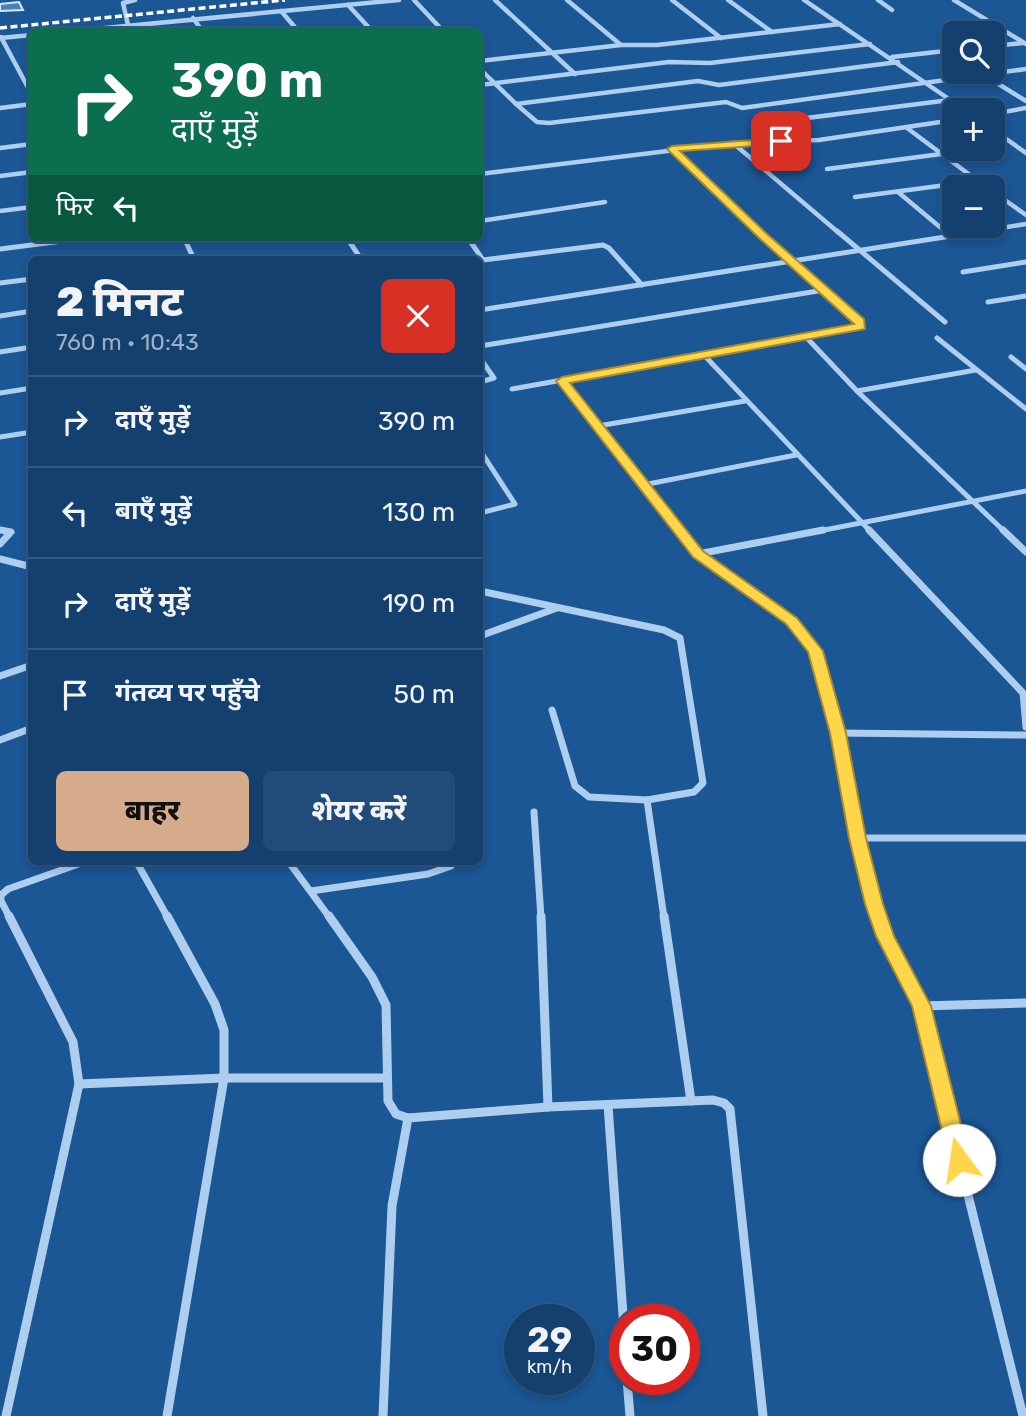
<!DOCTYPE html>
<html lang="hi">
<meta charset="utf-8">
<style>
body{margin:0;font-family:Rubik,"Noto Sans Devanagari",sans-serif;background:#214b78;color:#f1f3f6;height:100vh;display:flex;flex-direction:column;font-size:26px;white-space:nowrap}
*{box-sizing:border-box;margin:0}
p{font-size:23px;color:#9dafc3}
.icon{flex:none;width:38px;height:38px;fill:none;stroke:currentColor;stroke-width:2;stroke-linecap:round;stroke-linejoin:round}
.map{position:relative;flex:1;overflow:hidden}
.panel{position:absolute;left:28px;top:256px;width:455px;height:609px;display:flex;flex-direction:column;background:#144070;border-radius:10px;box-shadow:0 4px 10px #0003,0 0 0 2px #335983}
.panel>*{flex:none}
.hud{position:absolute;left:28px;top:28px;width:455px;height:214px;border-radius:10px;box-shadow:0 4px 10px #0003,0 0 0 2px #335983;background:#0b6e4f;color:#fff;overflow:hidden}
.tools{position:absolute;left:942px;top:21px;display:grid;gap:14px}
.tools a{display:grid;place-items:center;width:63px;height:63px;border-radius:10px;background:#144070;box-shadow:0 4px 10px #0003,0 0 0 2px #335983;font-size:35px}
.speed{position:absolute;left:504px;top:1304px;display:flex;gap:14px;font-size:35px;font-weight:700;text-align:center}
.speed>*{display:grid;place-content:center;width:91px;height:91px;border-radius:50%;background:#144070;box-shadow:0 4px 10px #0003,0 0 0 2px #335983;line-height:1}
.speed small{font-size:18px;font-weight:400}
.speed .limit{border:10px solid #d22;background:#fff;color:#111}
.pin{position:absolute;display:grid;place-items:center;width:60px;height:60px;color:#fff;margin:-30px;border-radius:14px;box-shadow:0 4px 10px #0006}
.me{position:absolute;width:77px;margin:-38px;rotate:346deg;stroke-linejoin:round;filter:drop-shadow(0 0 5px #0008)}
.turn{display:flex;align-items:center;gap:24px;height:147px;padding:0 28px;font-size:32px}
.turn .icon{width:91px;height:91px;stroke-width:2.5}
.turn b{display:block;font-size:49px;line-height:60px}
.then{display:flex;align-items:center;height:66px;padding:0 28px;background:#0003;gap:14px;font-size:26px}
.round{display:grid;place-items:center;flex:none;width:74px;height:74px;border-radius:10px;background:#214b78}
.summary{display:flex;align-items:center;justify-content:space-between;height:119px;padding:0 28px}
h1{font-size:42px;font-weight:800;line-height:52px}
.button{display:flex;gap:14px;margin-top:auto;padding:14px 28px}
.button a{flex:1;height:80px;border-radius:10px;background:#d6ab8b;color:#111;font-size:28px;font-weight:800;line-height:80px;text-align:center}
.button a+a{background:#214b78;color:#f1f3f6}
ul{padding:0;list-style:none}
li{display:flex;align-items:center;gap:21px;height:91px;padding:0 28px;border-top:2px solid #335983}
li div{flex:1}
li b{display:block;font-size:26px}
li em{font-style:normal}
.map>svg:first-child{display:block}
.building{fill:#4882be;stroke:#d4e8fb;stroke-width:2}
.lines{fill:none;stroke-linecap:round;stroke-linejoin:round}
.minor-far3{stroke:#aecef0;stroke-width:4.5}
.minor-far2{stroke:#aecef0;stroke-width:5}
.minor-far1{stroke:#aecef0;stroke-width:7}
.minor{stroke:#aecef0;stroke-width:9}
.rail{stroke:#fff;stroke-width:3.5;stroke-dasharray:7 3.5;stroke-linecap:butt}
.route{fill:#ffd54a;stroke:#a68a30;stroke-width:2}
</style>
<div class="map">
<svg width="1026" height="1416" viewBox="0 0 1026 1416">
<rect width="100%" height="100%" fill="#1b5695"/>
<path class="building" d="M19,2L23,10L0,11V4Z"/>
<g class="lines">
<g class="minor-far3">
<path d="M414,0L444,32"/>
<path d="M495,0L575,74"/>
<path d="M672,0L721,38"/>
<path d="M728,0L772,32"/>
<path d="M804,0L965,110"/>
<path d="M878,0L892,10"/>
<path d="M954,0L1026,44"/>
<path d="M348,5L373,32"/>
<path d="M281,11L299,32"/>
<path d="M193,18L203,32"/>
<path d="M128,25L123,3L135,0"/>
<path d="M63,32L399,0"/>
<path d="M1,37L32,95"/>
<path d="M0,38L32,35"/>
<path d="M621,45H657L840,24"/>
<path d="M992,46L1023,43"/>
<path d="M892,57L954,50"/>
<path d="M480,61L621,45L567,0"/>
<path d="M480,69L516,104L698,81L719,85L898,62"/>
<path d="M984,75L1026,101"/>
<path d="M480,85L669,62L710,63L870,44"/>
<path d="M516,104L537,122L549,123L726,102L742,108L1026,69"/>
<path d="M0,108L32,104"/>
<path d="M992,114L1026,108"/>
<path d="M759,124L950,100"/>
<path d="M907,128L986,187"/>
<path d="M992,129L1026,153"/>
<path d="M734,143L819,140L954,120"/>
<path d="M0,148L32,144"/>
<path d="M672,149L759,233"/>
<path d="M827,169L941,154"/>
<path d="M480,174L733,143L839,233"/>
<path d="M0,176L32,172"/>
<path d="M992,191L1026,215"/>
<path d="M898,192L947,233"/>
<path d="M855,197L977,181"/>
<path d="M0,211L32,207"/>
<path d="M480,221L605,202"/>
<path d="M971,233L1026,224"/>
</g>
<g class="minor-far2">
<path d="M837,231L945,322"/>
<path d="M945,231L951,236"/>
<path d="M184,238L194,259"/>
<path d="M347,238L361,259"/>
<path d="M468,238L483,260L603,245L609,248L642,285"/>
<path d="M0,249L86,238"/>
<path d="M396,259H412"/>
<path d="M963,272L1026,262"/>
<path d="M0,283L32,279"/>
<path d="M988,302L1026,296"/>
<path d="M480,310L983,231"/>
<path d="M0,316L32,311"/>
<path d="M806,337L857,391L1005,532"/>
<path d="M937,338L1026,409"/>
<path d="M480,346L824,290"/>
<path d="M0,352L32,347"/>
<path d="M704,355L871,532"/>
<path d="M1011,357L1026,369"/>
<path d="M480,358L494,378L480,382"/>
<path d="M562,381L681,532"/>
<path d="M512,389L860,327V321L758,231"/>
<path d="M857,391L976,370"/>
<path d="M0,393L32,388"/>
<path d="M598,426L745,401"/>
<path d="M0,437L32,432"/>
<path d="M480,450L515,504L480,513"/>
<path d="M643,485L796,455"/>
<path d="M0,530L10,532"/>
<path d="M814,532L1026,491"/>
</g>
<g class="minor-far1">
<path d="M679,530L698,554L792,621L815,651L838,733L857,838L879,918"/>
<path d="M869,530L1023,693L1026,727"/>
<path d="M1003,530L1026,552"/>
<path d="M0,544L11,532L0,530"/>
<path d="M698,554L823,530"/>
<path d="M0,559L32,567"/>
<path d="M480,591L664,630L680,638L703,783L694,792L647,800L664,918"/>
<path d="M480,636L557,608"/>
<path d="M0,676L32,665"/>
<path d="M552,710L575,786L589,797L647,800"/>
<path d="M838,733L1026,735"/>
<path d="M0,740L32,728"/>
<path d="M534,812L541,918"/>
<path d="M857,838H1026"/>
<path d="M136,861L168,918"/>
<path d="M288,861L330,918"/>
<path d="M311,891L428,874L451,866L452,861"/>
<path d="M10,918L1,901V895L8,889L87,861"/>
</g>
<g class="minor">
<path d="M167,916L215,1004L224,1030V1078L167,1416"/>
<path d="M329,916L372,977L386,1005L388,1101L396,1114L408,1118L548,1107L713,1100L724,1103L730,1109L763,1416"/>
<path d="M541,916L548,1107"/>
<path d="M664,916L691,1101"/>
<path d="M878,916L885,936L921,1006"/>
<path d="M79,1084L224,1078H387"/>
<path d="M608,1105L625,1343"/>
<path d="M627,1379L630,1416"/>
<path d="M6,1416L79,1084L73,1042L9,916"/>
<path d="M383,1416L392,1206L408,1118"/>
<path d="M1023,1416L921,1006L1026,1003"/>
</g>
<path class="rail" d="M0,28L285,0"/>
</g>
<path class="route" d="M781,138L786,141L785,144L680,151L767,234L864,319L865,329L570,383L703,551L797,618L823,651L846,733L866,838L883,904L894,936L931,1006L970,1160L966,1165L959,1168L952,1165L949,1160L912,1006L876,936L865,904L849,838L830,733L808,652L786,624L693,557L556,381L562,377L854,324L759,238L667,149L672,146Z"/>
</svg>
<div class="tools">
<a><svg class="icon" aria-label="search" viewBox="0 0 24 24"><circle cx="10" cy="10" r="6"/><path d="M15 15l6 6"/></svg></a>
<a>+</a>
<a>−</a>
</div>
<div class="speed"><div>29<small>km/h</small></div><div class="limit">30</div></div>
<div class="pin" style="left:781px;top:141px;background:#d93025"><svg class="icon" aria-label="arrive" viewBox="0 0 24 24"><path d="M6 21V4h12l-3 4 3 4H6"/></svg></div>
<svg class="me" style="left:959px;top:1160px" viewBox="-20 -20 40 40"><circle r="19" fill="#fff"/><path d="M0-13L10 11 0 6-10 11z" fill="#ffd54a"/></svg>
<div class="hud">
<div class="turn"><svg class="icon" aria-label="right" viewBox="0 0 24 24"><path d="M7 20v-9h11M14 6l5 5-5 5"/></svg><div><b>390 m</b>दाएँ मुड़ें</div></div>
<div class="then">फिर<svg class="icon" aria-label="left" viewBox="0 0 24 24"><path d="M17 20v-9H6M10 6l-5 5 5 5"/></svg></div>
</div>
<section class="panel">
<div class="summary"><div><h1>2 मिनट</h1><p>760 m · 10:43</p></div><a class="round" style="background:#d93025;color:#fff"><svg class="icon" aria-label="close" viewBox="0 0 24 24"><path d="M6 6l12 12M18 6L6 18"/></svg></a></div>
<ul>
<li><svg class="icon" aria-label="right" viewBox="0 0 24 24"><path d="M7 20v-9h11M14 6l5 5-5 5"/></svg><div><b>दाएँ मुड़ें</b></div><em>390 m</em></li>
<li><svg class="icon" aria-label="left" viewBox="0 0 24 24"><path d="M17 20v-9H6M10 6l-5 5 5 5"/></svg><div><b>बाएँ मुड़ें</b></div><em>130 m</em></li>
<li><svg class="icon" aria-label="right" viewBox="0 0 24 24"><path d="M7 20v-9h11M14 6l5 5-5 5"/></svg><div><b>दाएँ मुड़ें</b></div><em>190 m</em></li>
<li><svg class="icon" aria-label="arrive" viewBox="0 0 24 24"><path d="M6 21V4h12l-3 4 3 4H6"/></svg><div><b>गंतव्य पर पहुँचे</b></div><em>50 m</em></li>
</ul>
<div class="button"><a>बाहर</a><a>शेयर करें</a></div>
</section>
</div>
